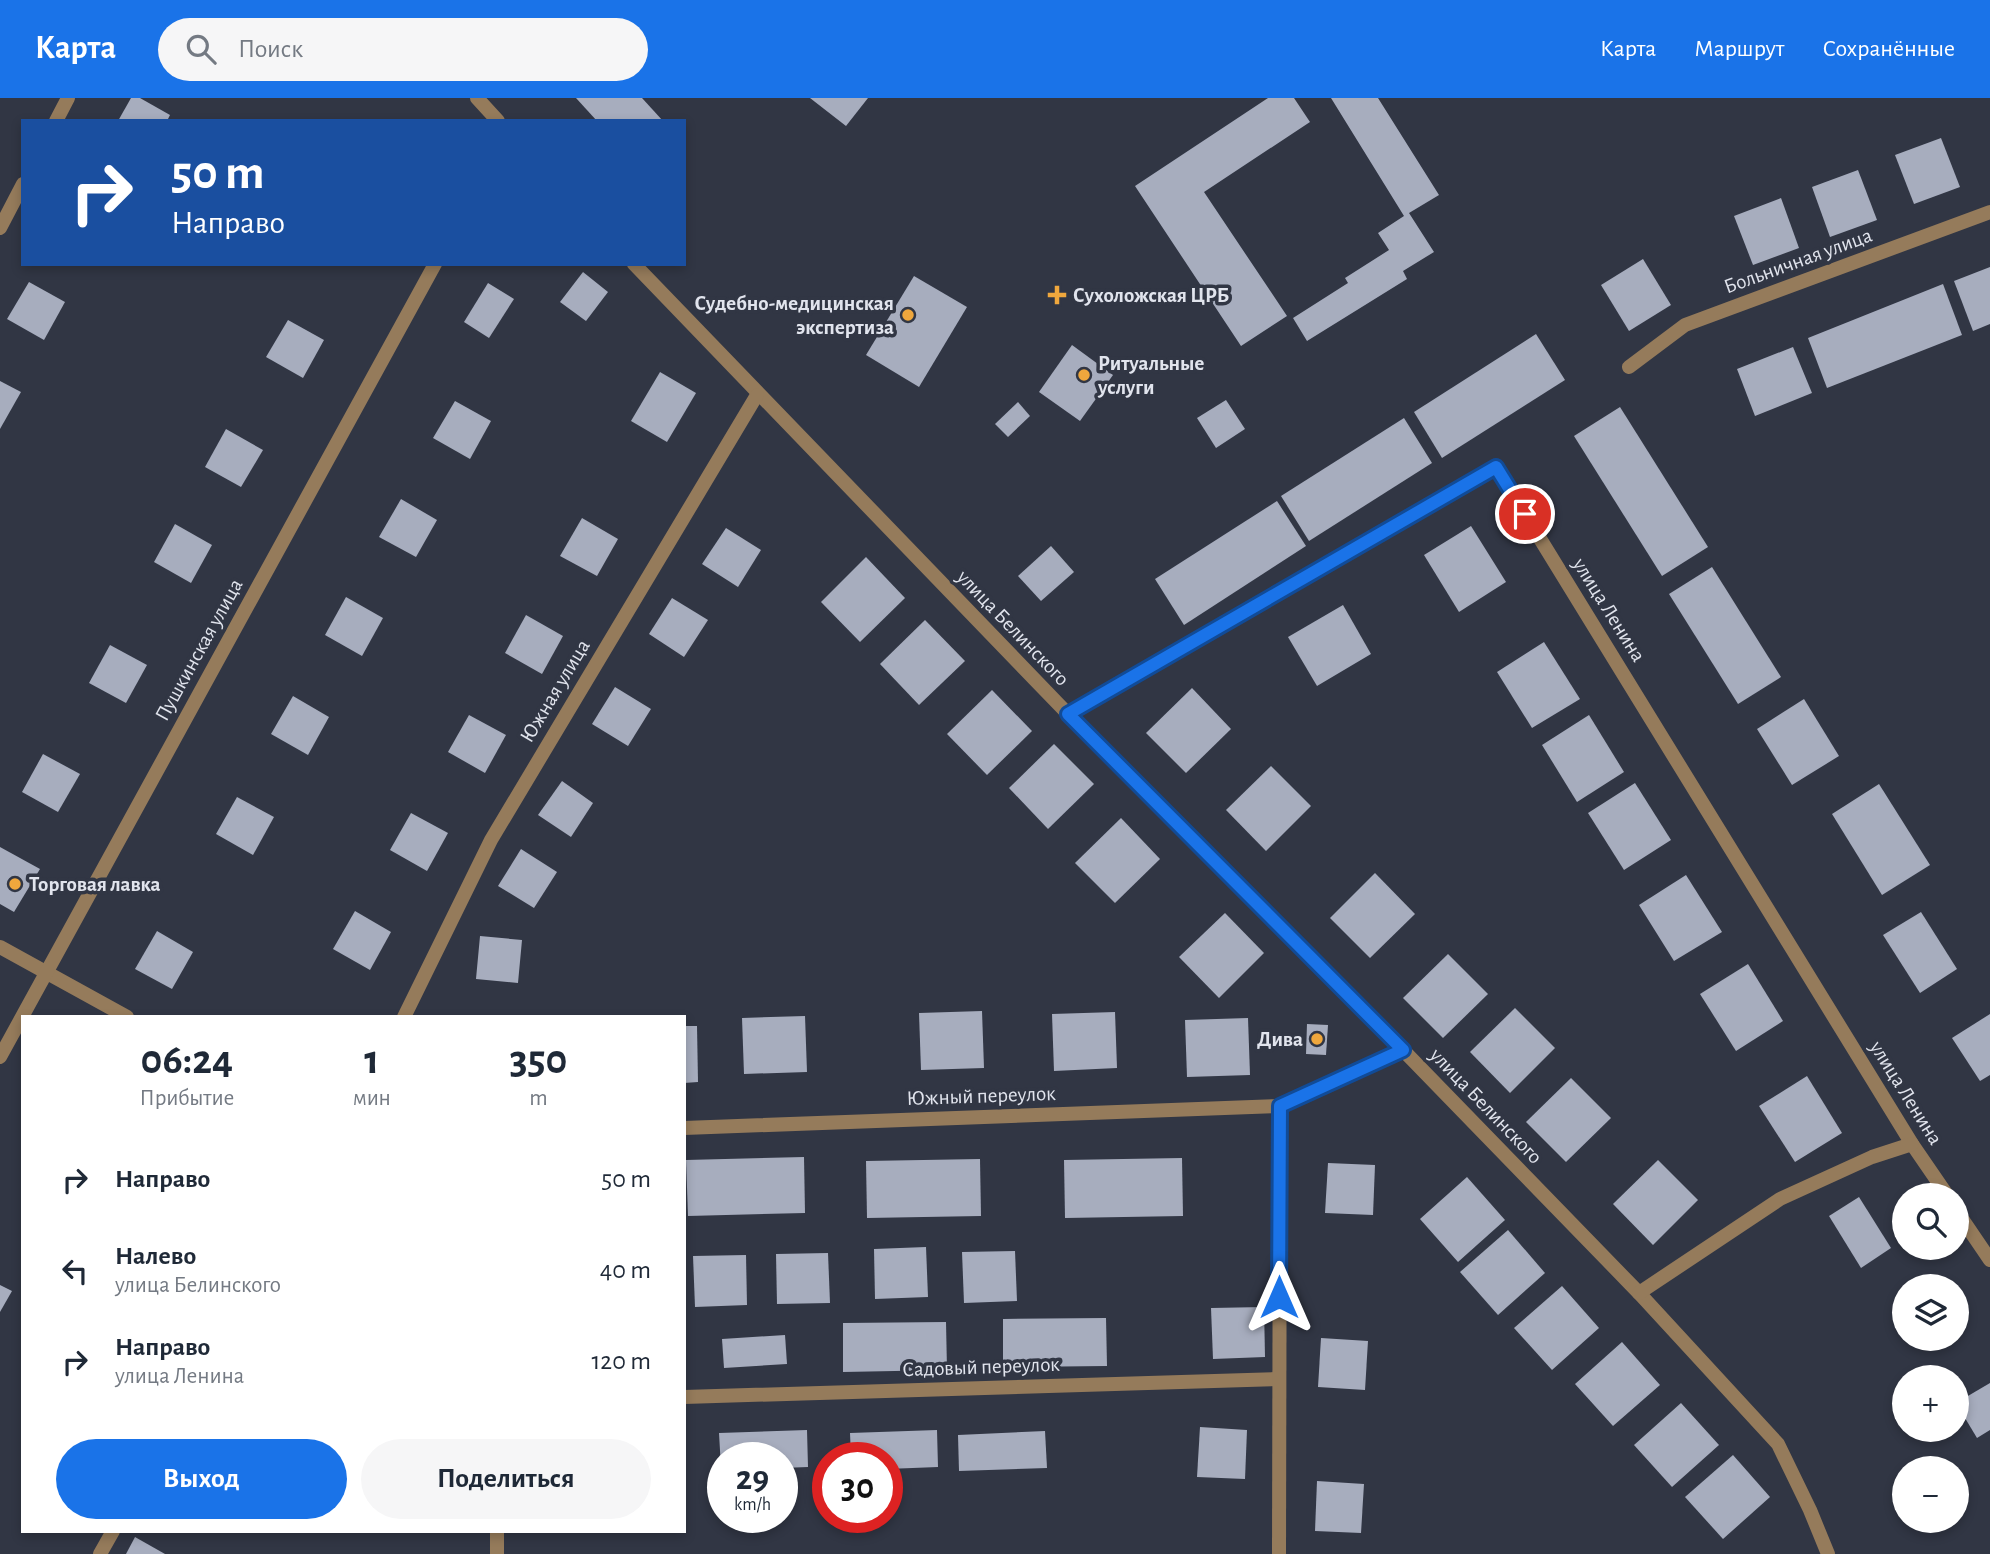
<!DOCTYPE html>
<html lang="ru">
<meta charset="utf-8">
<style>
body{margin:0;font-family:"Alegreya Sans",sans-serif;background:#f6f6f7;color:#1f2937;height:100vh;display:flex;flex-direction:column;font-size:26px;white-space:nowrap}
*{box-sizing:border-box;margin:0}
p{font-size:23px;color:#747a83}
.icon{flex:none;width:38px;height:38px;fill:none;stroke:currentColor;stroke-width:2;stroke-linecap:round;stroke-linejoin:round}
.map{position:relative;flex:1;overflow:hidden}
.sheet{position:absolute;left:21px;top:917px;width:665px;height:518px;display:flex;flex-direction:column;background:#fff;border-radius:0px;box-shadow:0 4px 10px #0003}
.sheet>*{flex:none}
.top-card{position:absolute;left:21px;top:21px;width:665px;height:147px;border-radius:0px;box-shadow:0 4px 10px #0003;background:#1a4fa0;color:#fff;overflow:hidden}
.controls{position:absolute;left:1892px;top:1085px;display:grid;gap:14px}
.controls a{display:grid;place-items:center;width:77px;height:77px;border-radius:50%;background:#fff;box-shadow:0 4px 10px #0003;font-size:35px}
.speed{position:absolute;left:707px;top:1344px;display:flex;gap:14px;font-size:35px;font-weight:700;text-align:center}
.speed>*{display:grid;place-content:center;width:91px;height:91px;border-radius:50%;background:#fff;box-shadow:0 4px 10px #0003;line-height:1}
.speed small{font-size:18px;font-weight:400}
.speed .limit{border:10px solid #d22;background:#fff;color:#111}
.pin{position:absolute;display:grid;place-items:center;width:60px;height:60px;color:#fff;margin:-30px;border:4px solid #fff;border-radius:50%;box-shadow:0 2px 7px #0007}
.me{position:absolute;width:77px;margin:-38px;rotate:0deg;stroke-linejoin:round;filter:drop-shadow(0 0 5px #0008)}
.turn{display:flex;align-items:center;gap:24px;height:147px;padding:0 35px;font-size:32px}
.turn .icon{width:91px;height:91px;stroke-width:2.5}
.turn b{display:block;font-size:49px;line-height:60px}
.eta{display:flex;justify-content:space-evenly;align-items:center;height:119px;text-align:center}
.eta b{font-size:42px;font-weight:600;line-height:49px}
.action{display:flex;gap:14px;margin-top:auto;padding:14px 35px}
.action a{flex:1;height:80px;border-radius:42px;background:#1a73e8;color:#fff;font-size:28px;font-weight:600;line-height:80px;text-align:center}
.action a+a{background:#f6f6f7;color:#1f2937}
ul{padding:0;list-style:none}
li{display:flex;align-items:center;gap:21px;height:91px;padding:0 35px}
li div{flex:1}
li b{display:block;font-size:26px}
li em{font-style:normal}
header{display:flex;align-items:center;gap:42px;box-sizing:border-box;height:98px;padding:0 35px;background:#1a73e8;color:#fff}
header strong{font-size:33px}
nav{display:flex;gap:38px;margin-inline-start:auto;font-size:24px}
.search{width:490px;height:63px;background:#f6f6f7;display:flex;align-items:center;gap:18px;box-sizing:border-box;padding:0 24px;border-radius:38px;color:#747a83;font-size:26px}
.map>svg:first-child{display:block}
.building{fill:#a7adbe}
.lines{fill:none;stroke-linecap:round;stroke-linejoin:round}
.street{stroke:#957b5b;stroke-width:14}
.route-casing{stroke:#114b97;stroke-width:18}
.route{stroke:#1a73e8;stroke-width:12}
.poi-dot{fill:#efa73d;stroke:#313644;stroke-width:2.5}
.labels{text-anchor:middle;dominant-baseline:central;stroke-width:7;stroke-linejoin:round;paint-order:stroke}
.street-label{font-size:21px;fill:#e1e4ed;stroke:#313644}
.poi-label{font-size:21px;font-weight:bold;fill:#e1e4ed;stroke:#313644;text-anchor:start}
</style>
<header>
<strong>Карта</strong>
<div class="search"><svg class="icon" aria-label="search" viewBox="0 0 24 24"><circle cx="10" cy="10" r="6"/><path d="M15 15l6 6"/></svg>Поиск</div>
<nav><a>Карта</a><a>Маршрут</a><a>Сохранённые</a></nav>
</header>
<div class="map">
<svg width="1990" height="1456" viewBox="0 0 1990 1456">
<rect width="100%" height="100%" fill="#313644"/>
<g class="building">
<path d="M131,0H140L170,17L167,23H118Z"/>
<path d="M576,0H642L663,23H597Z"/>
<path d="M810,0H868L846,28Z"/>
<path d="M1268,0H1294L1310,24L1204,94L1287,218L1241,248L1135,88Z"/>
<path d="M1331,0H1378L1439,97L1409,115L1434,154L1403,173L1407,181L1307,243L1293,220L1348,185L1345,180L1389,152L1378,135L1404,118Z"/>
<path d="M1941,40L1960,89L1914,106L1895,57Z"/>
<path d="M1858,72L1877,122L1830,139L1812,89Z"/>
<path d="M1781,100L1799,150L1753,167L1734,118Z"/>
<path d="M1643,161L1671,207L1629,233L1601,187Z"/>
<path d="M1990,169V226L1973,233L1954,183Z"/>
<path d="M583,174L608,194L586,223L560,204Z"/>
<path d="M914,178L967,209L919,289L866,257Z"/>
<path d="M29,184L65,204L44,242L7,221Z"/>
<path d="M488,185L514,201L489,240L464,224Z"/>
<path d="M1943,186L1962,237L1827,290L1808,240Z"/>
<path d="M288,222L324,242L303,280L266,259Z"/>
<path d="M1536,236L1565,282L1442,360L1414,314Z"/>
<path d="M1072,247L1113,277L1080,323L1039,294Z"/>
<path d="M1793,249L1812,295L1755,318L1737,271Z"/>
<path d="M660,274L696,295L667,344L631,323Z"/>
<path d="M0,283L21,294L0,331Z"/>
<path d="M1226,302L1245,331L1216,350L1197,320Z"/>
<path d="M455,303L491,323L470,361L433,340Z"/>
<path d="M1018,304L1030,318L1008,339L995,326Z"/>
<path d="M1620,309L1708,449L1662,478L1574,338Z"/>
<path d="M1404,320L1432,365L1309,443L1281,398Z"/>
<path d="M226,331L263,352L241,389L205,369Z"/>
<path d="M401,401L437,422L416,459L379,439Z"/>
<path d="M1277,403L1306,448L1184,527L1155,481Z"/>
<path d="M582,420L618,441L597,478L560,458Z"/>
<path d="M175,426L212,447L191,485L154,464Z"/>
<path d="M1471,428L1506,484L1459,514L1424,457Z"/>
<path d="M726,430L761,452L738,489L702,466Z"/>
<path d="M1051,448L1074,474L1041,503L1018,478Z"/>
<path d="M866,459L905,500L860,544L821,504Z"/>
<path d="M1712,469L1781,579L1738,606L1669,496Z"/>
<path d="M346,499L383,520L362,558L325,537Z"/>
<path d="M672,500L708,522L684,559L649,536Z"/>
<path d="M1343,507L1371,556L1317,588L1288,539Z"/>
<path d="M526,517L563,538L542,576L505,555Z"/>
<path d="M925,522L965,563L919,607L880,566Z"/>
<path d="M1544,544L1580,601L1532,630L1497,574Z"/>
<path d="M110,547L147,567L126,605L89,585Z"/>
<path d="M615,589L651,611L628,648L592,626Z"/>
<path d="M1192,590L1231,631L1186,675L1146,635Z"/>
<path d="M992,592L1032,633L987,677L947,636Z"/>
<path d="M293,598L329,619L308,657L271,636Z"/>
<path d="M1804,601L1839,658L1792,687L1757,631Z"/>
<path d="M469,617L506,637L485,675L448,654Z"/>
<path d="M1589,617L1624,674L1577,704L1542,647Z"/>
<path d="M1054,646L1094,686L1048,731L1009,690Z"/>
<path d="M43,656L80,676L58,714L22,694Z"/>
<path d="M1271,668L1311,708L1266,753L1226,712Z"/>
<path d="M562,683L593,705L571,739L538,717Z"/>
<path d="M1635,685L1671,742L1624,772L1588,715Z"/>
<path d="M1879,686L1930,767L1882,797L1832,716Z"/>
<path d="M237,699L274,719L253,757L216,736Z"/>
<path d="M411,715L448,735L427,773L390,752Z"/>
<path d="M1121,720L1160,761L1115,805L1075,765Z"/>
<path d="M0,749L40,771L14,814L0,806Z"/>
<path d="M521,751L557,774L534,810L498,788Z"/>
<path d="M1375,775L1415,816L1370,860L1330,820Z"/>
<path d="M1686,777L1722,834L1674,863L1639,807Z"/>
<path d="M355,813L391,834L370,872L333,851Z"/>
<path d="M1921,814L1957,871L1920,895L1883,837Z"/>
<path d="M1225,815L1264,855L1219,900L1179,859Z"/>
<path d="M157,833L193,854L172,891L135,871Z"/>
<path d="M480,838L522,842L518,885L476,881Z"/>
<path d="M1448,856L1488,896L1443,940L1403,900Z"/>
<path d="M1748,866L1783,923L1736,953L1700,896Z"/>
<path d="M1515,910L1555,950L1510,995L1470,954Z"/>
<path d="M982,913L984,970L921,972L919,915Z"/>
<path d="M1115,914L1117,970L1054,973L1052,916Z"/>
<path d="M1990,916V977L1980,983L1952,940Z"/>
<path d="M805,918L807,974L744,976L742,920Z"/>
<path d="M1248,920L1250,977L1187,979L1185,922Z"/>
<path d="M1307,926L1328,927L1326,957L1306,956Z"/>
<path d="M684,928H697L698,984L684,985Z"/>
<path d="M1807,978L1842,1035L1795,1064L1759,1008Z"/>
<path d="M1571,980L1611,1020L1566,1064L1526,1024Z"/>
<path d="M804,1059L805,1115L688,1118L686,1062Z"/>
<path d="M1182,1060L1183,1118L1065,1120L1064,1062Z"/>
<path d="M980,1061L981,1118L867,1120L866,1063Z"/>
<path d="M1658,1062L1698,1102L1653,1147L1613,1106Z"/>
<path d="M1328,1065L1375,1067L1373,1117L1325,1115Z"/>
<path d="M1467,1079L1505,1122L1458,1164L1420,1121Z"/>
<path d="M1859,1099L1891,1150L1861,1170L1829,1118Z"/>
<path d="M1508,1132L1545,1175L1498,1217L1460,1174Z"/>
<path d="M926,1149L928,1199L875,1201L874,1151Z"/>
<path d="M1015,1153L1017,1203L964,1205L962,1154Z"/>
<path d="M828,1155L830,1205L777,1206L776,1156Z"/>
<path d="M746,1157L747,1207L695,1209L693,1158Z"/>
<path d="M0,1187L12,1193L0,1214Z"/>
<path d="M1562,1188L1599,1230L1552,1272L1514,1230Z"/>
<path d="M1264,1209L1265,1259L1213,1261L1211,1210Z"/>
<path d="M1106,1220L1107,1268L1003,1269V1221Z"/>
<path d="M946,1224L947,1272L843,1274V1225Z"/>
<path d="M785,1237L787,1266L724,1270L722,1241Z"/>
<path d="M1321,1240L1368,1243L1365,1292L1318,1289Z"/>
<path d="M1622,1244L1660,1287L1613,1328L1575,1286Z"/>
<path d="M1990,1285V1332L1977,1340L1956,1305Z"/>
<path d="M1681,1305L1719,1347L1672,1389L1634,1347Z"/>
<path d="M1200,1329L1247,1332L1245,1381L1197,1379Z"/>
<path d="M807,1332L808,1369L782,1370V1360H723V1369L721,1370L719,1335Z"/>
<path d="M937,1332L938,1369L887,1371V1360H851L850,1335Z"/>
<path d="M1045,1333L1047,1370L959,1373L958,1337Z"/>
<path d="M1733,1357L1770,1399L1723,1441L1685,1399Z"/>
<path d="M1317,1383L1364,1386L1361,1435L1315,1433Z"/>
<path d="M135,1439L165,1456H126Z"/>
</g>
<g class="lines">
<g class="street">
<path d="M477,0L498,23"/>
<path d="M56,23L68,0"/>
<path d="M0,130L23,86"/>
<path d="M634,166L1068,616L1403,952L1639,1195L1778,1346L1810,1412L1828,1456"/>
<path d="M1629,269L1685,227L1990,114"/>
<path d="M1068,616L1496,369L1912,1046L1947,1097"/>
<path d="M0,849L127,919"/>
<path d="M404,919L491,742L757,297"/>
<path d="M0,959L435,166"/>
<path d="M684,1030L1280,1008L1403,952"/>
<path d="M1956,1112L1990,1162"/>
<path d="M1639,1195L1780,1101L1872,1059L1912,1046"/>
<path d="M684,1299L1279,1281"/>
<path d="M100,1456L113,1433"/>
<path d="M497,1456V1433"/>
<path d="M1279,1456L1280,1008"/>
</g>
</g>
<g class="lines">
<g class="route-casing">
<path id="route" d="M1279,1199L1280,1008L1403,952L1068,616L1496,369L1525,416"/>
</g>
<use href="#route" class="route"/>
</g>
<g class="poi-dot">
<path d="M1053.5 186.5h7v7h7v7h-7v7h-7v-7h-7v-7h7z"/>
<circle cx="908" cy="217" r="7"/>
<circle cx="1084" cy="277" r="7"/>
<circle cx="15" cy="786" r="7"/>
<circle cx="1317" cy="941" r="7"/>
</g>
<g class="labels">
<g class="street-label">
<text transform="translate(1798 163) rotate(-20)">Больничная улица</text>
<text transform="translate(1609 512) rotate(58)">улица Ленина</text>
<text transform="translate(1013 530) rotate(46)">улица Белинского</text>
<text transform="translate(199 552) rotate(-61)">Пушкинская улица</text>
<text transform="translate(555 593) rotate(-59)">Южная улица</text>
<text transform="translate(1906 995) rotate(58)">улица Ленина</text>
<text transform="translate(981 998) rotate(-2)">Южный переулок</text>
<text transform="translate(1486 1008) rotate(46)">улица Белинского</text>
<text transform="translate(981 1269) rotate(-2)">Садовый переулок</text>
</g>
<g class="poi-label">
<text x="1073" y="197">Сухоложская ЦРБ</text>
<text x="894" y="205" text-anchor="end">Судебно-медицинская<tspan x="894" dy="24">экспертиза</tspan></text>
<text x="1098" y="265">Ритуальные<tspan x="1098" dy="24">услуги</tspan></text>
<text x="29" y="786">Торговая лавка</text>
<text x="1303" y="941" text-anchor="end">Дива</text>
</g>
</g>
</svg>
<div class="controls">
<a><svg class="icon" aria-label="search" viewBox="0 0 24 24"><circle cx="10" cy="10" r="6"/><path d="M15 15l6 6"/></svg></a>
<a><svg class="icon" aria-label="layers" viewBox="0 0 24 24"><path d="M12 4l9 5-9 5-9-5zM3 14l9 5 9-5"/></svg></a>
<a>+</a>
<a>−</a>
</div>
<div class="speed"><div>29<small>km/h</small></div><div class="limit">30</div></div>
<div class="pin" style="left:1525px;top:416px;background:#d93025"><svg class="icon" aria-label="arrive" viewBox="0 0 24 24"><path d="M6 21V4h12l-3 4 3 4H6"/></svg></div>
<svg class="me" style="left:1279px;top:1199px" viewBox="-20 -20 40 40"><path d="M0-17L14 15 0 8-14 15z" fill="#1a73e8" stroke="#fff" stroke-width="4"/></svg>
<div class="top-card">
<div class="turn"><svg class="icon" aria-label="right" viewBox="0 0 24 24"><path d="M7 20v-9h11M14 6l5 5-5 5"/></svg><div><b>50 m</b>Направо</div></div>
</div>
<section class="sheet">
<div class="eta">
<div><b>06:24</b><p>Прибытие</p></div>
<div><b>1</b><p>мин</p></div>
<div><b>350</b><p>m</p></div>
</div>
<ul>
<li><svg class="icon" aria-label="right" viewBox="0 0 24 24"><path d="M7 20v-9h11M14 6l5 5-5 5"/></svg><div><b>Направо</b></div><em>50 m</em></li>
<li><svg class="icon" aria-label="left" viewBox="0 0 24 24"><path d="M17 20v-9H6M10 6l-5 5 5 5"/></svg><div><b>Налево</b><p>улица Белинского</p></div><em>40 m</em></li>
<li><svg class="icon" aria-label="right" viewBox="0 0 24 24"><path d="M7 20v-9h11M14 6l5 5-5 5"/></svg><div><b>Направо</b><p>улица Ленина</p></div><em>120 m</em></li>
</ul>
<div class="action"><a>Выход</a><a>Поделиться</a></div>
</section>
</div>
